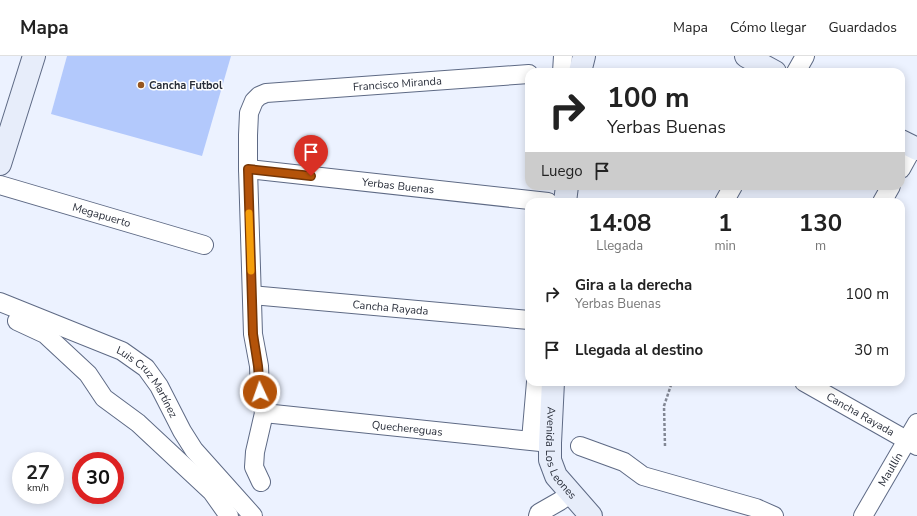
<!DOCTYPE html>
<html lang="es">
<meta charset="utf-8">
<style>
body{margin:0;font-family:"Nunito Sans",sans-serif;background:#f6f6f6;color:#222;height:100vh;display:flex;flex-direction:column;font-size:15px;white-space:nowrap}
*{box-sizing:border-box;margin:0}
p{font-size:13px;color:#767676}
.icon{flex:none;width:22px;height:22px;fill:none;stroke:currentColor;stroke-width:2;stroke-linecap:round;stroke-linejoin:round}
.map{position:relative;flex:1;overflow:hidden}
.side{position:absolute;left:525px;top:142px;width:380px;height:188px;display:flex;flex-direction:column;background:#fff;border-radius:12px;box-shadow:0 2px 10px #0003}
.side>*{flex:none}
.hud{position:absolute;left:525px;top:12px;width:380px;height:122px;border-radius:12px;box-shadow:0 2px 10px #0003;background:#fff;color:#222;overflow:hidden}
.speed{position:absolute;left:12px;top:396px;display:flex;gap:8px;font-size:20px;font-weight:700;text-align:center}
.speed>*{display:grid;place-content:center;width:52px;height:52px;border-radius:50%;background:#fff;box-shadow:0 2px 10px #0003;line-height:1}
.speed small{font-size:10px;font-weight:400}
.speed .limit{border:6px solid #d22;background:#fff;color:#111}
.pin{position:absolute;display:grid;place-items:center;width:34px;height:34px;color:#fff;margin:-41px -17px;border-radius:50% 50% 50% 0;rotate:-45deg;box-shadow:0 0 4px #0007}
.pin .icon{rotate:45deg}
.me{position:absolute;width:44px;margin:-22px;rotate:357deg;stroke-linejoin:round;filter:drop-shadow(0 0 3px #0008)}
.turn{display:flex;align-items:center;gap:14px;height:84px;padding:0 16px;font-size:18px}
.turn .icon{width:52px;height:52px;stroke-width:2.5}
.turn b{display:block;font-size:28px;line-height:34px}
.then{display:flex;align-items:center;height:38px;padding:0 16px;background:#0003;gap:8px;font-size:15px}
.eta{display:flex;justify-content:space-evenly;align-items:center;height:68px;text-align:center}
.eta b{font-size:24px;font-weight:700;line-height:28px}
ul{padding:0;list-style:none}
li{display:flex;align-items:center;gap:12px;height:56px;padding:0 16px}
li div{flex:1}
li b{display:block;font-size:15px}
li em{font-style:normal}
header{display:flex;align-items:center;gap:24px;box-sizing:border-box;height:56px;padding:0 20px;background:#fff;border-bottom:1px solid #e0e0e0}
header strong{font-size:19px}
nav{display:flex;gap:22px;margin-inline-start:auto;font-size:14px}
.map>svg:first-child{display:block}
.green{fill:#b3c9fc}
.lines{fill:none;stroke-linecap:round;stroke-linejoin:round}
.street-casing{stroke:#5e6a85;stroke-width:20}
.secondary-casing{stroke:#5e6a85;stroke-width:24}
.path{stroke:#828794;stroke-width:2.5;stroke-dasharray:3 2;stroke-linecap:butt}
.street{stroke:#fff;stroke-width:18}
.secondary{stroke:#e7edfa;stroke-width:22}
.route-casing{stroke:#753606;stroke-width:10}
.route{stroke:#b45309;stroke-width:7}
.slow{stroke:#f59e0b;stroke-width:7}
.poi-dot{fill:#965620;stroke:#fff;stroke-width:1.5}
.labels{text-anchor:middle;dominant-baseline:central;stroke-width:3;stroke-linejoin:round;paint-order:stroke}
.street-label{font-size:11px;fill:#292e3a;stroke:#fff}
.poi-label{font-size:11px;font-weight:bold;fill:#292e3a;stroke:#fff;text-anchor:start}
</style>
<header>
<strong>Mapa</strong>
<nav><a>Mapa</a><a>Cómo llegar</a><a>Guardados</a></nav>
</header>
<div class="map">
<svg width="917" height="460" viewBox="0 0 917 460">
<rect width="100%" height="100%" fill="#ecf2ff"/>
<path class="green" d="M67,0H231L202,100L51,58Z"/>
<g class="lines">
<g class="street-casing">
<g id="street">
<path d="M562,16L563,0"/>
<path d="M796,16L805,0"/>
<path id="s1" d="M248,113L548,146"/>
<path d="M901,113L913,91"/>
<path id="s2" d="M0,129L204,189"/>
<path d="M724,146L733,130"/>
<path d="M882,146L891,130"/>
<path id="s3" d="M252,239L529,264"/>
<path id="s4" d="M0,246L122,295L146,312L159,330L182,375L194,394L253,460"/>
<path d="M17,265L45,278L88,318L104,342L138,367L212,436L229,460"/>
<path id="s5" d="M804,326L917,390"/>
<path id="s6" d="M264,357L550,387"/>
<path d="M531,384L536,326"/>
<path d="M580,390L624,406L643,420L756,452L774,460"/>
<path id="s7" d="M261,426L254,411L255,396L264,357L260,336L259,310L253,278L248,113V79L249,57L254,45L259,40L266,37L529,18"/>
<path d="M538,460L539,457L560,445L571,437"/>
<path id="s8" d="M863,460L917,367"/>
</g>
</g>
<g class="secondary-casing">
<g id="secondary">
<path d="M746,0L775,16"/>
<path d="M580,16L584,0"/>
<path d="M901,85L917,93"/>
<path d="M0,108L34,0"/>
<path d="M565,146L567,130"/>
<path id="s9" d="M553,326L550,387V404L556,420L591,460"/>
</g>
</g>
<path class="path" d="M665,390L664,350L672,326"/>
<use href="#street" class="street"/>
<use href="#secondary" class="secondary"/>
</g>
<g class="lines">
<g class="route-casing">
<path id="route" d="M260,336L258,310L253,278L248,113L311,120"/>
</g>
<use href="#route" class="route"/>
<path class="slow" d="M249,157L251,215"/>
</g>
<circle class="poi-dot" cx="141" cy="29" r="4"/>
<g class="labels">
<g class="street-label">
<text stroke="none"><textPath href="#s7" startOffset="532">Francisco Miranda</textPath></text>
<text stroke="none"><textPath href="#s1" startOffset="151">Yerbas Buenas</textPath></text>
<text stroke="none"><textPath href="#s2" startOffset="106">Megapuerto</textPath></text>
<text stroke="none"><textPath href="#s3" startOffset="139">Cancha Rayada</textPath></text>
<text stroke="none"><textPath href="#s4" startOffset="172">Luis Cruz Martínez</textPath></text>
<text stroke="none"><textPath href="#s5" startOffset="65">Cancha Rayada</textPath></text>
<text stroke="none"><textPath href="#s6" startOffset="144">Quechereguas</textPath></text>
<text stroke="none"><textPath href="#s9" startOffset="74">Avenida Los Leones</textPath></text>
<text stroke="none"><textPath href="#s8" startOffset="54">Maullín</textPath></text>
</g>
<g class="poi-label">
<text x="149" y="29">Cancha Futbol</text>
</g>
</g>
</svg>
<div class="speed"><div>27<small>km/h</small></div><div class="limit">30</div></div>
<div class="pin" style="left:311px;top:120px;background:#d93025"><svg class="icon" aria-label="arrive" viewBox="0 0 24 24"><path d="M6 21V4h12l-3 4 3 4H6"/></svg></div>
<svg class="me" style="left:260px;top:336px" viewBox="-20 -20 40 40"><circle r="17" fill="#b45309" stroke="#fff" stroke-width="3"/><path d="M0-11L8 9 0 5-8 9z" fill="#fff"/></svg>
<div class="hud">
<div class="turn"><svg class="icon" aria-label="right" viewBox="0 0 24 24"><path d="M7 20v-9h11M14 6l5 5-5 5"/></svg><div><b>100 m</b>Yerbas Buenas</div></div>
<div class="then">Luego<svg class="icon" aria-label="arrive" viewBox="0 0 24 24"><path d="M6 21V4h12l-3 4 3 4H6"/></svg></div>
</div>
<section class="side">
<div class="eta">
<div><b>14:08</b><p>Llegada</p></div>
<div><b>1</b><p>min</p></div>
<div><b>130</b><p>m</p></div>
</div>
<ul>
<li><svg class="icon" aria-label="right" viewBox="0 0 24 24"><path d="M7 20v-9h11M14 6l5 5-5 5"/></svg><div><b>Gira a la derecha</b><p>Yerbas Buenas</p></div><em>100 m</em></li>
<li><svg class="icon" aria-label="arrive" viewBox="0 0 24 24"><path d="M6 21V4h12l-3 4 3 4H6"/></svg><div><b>Llegada al destino</b></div><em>30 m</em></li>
</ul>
</section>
</div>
